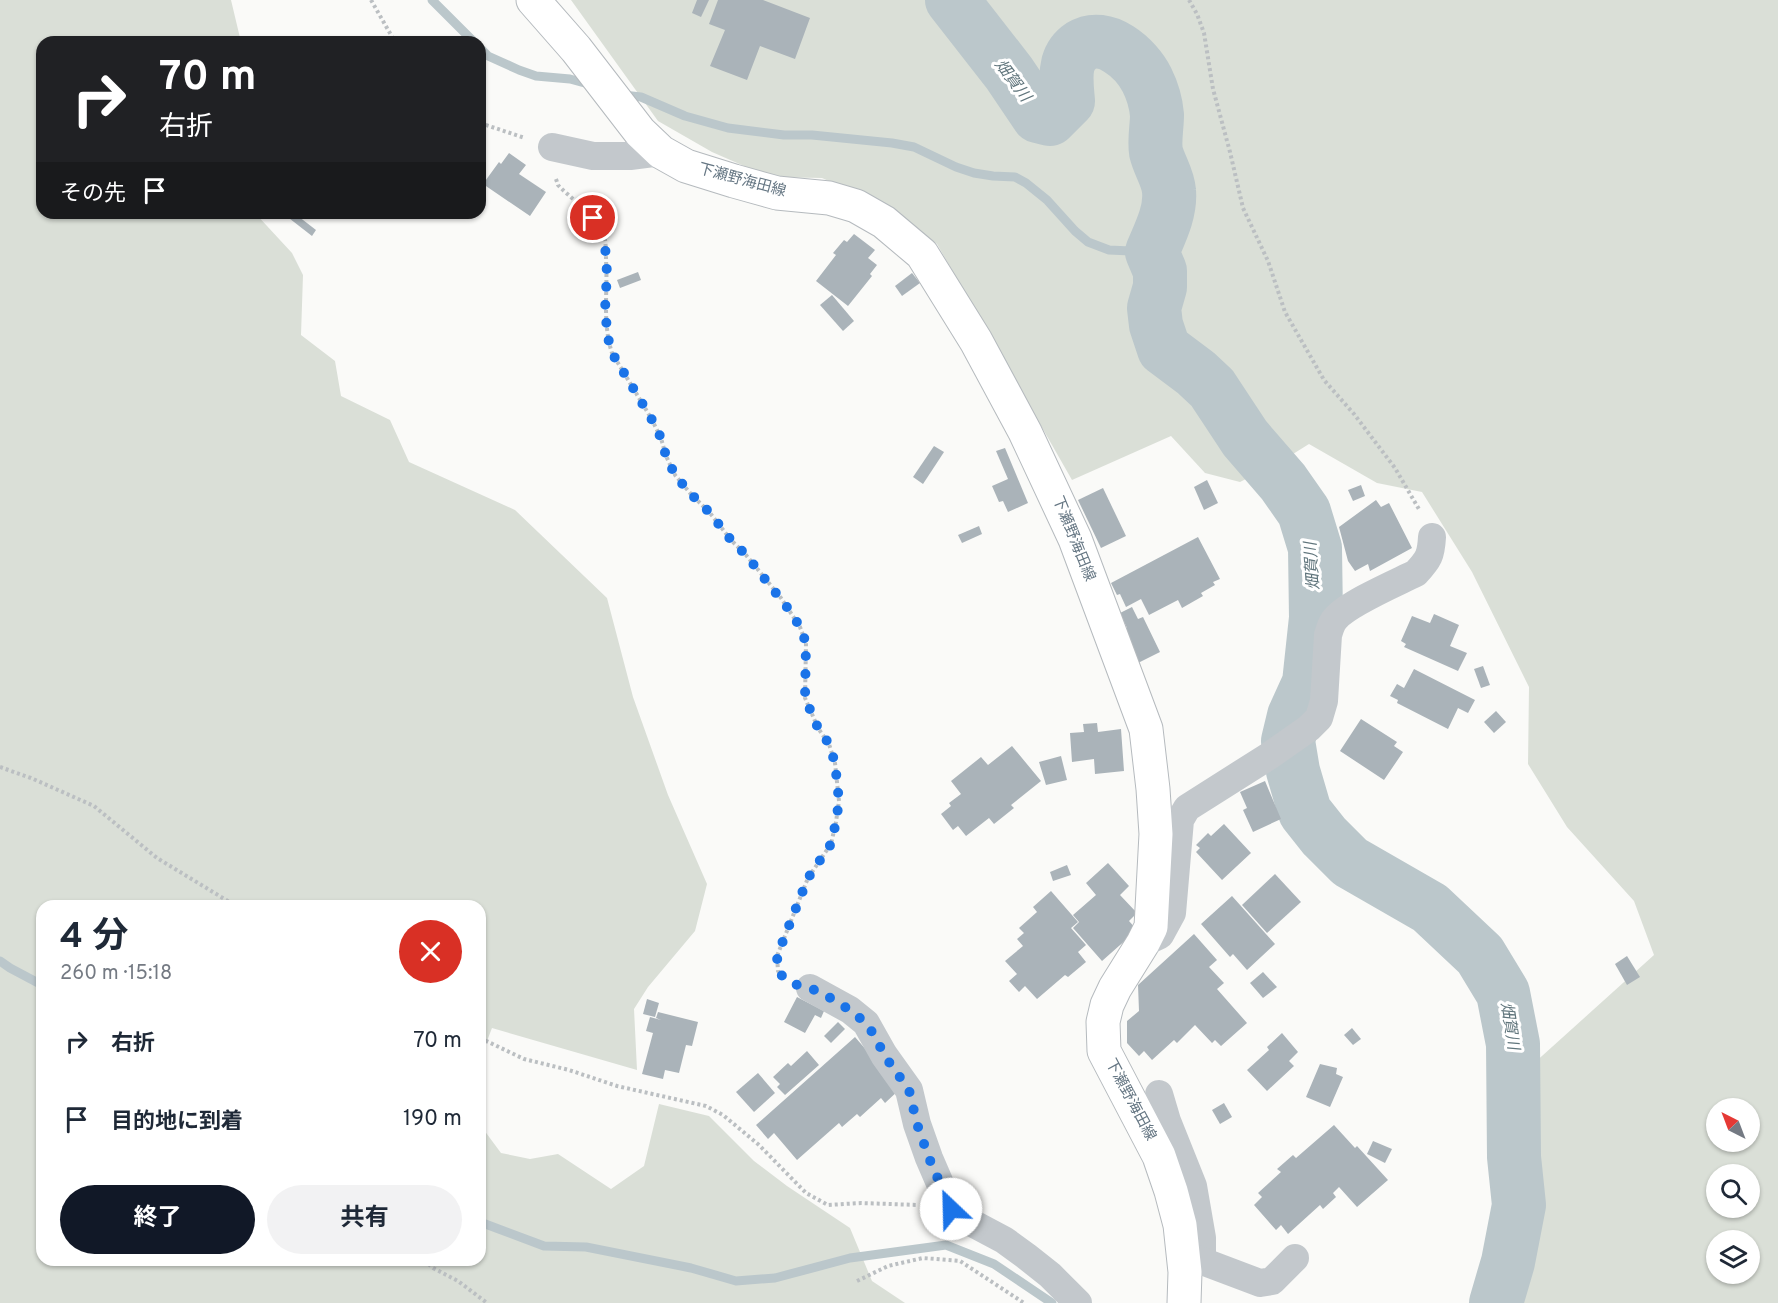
<!DOCTYPE html>
<html lang="ja">
<meta charset="utf-8">
<style>
body{margin:0;font-family:Overpass,"Noto Sans JP",sans-serif;background:#f2f2f3;color:#1f2937;height:100vh;display:flex;flex-direction:column;font-size:22px;white-space:nowrap}
*{box-sizing:border-box;margin:0}
p{font-size:20px;color:#747a83}
.icon{flex:none;width:33px;height:33px;fill:none;stroke:currentColor;stroke-width:2;stroke-linecap:round;stroke-linejoin:round}
.map{position:relative;flex:1;overflow:hidden}
.sheet{position:absolute;left:36px;top:900px;width:450px;height:366px;display:flex;flex-direction:column;background:#fff;border-radius:18px;box-shadow:0 2px 4px #0004}
.sheet>*{flex:none}
.hud{position:absolute;left:36px;top:36px;width:450px;height:183px;border-radius:18px;box-shadow:0 2px 4px #0004;background:#202124;color:#fff;overflow:hidden}
.needle{width:39px;rotate:318deg}
.tools{position:absolute;left:1706px;top:1098px;display:grid;gap:12px}
.tools a{display:grid;place-items:center;width:54px;height:54px;border-radius:50%;background:#fff;box-shadow:0 2px 4px #0004;font-size:30px}
.pin{position:absolute;display:grid;place-items:center;width:51px;height:51px;color:#fff;margin:-26px;border:3px solid #fff;border-radius:50%;box-shadow:0 2px 6px #0007}
.me{position:absolute;width:66px;margin:-33px;rotate:336deg;stroke-linejoin:round;filter:drop-shadow(0 0 4px #0008)}
.turn{display:flex;align-items:center;gap:21px;height:126px;padding:0 24px;font-size:27px}
.turn .icon{width:78px;height:78px;stroke-width:2.5}
.turn b{display:block;font-size:42px;line-height:51px}
.then{display:flex;align-items:center;height:57px;padding:0 24px;background:#0003;gap:12px;font-size:22px}
.round{display:grid;place-items:center;flex:none;width:63px;height:63px;border-radius:32px;background:#f2f2f3}
.summary{display:flex;align-items:center;justify-content:space-between;height:102px;padding:0 24px}
h1{font-size:36px;font-weight:700;line-height:45px}
.cta{display:flex;gap:12px;margin-top:auto;padding:12px 24px}
.cta a{flex:1;height:69px;border-radius:36px;background:#111827;color:#fff;font-size:24px;font-weight:700;line-height:69px;text-align:center}
.cta a+a{background:#f2f2f3;color:#1f2937}
ul{padding:0;list-style:none}
li{display:flex;align-items:center;gap:18px;height:78px;padding:0 24px}
li div{flex:1}
li b{display:block;font-size:22px}
li em{font-style:normal}
.map>svg:first-child{display:block}
.green{fill:#dadfd7;fill-rule:evenodd}
.lines{fill:none;stroke-linecap:round;stroke-linejoin:round}
.stream{stroke:#bbc7cb;stroke-width:9}
.river{stroke:#bbc7cb;stroke-width:54}
.building{fill:#aab3b9}
.major-casing{stroke:#b5babe;stroke-width:35}
.path{stroke:#bbbfc2;stroke-width:4;stroke-dasharray:3 3;stroke-linecap:butt}
.minor{stroke:#c3c8cc;stroke-width:28}
.major{stroke:#fff;stroke-width:33}
.route{stroke:#1a73e8;stroke-width:10;stroke-dasharray:0 18}
.labels{text-anchor:middle;dominant-baseline:central;stroke-width:6;stroke-linejoin:round;paint-order:stroke}
.street-label{font-size:15px;fill:#657683;stroke:#fff}
.water-label{font-size:16px;font-style:italic;fill:#60757c;stroke:#fff}
</style>
<div class="map">
<svg width="1778" height="1303" viewBox="0 0 1778 1303">
<rect width="100%" height="100%" fill="#fafaf8"/>
<g class="green">
<path d="M0,0H231L241,42H42V213H255L292,253L303,275L301,335L335,361L341,396L390,420L409,462L515,510L607,598L633,697L668,795L707,884L695,931L648,987L634,1009L637,1070L492,1028L480,1059V906H42V1260H480V1119L481,1126L501,1153L530,1159L558,1154L611,1189L644,1166L659,1104L709,1116L754,1161L787,1186L850,1228L872,1281L905,1303H0Z"/>
<path d="M571,0H1778V1303H1521L1533,1262L1535,1154L1532,1065L1654,955L1634,901L1567,827L1528,764L1529,687L1472,572L1422,492L1377,483L1309,444L1285,459L1240,482L1205,473L1171,436L1072,480L937,244L888,208L822,178L769,177L712,152L658,121ZM1716,1108H1749V1142H1716ZM1716,1174H1749V1208H1716ZM1716,1240H1749V1274H1716Z"/>
</g>
<g class="lines">
<g class="stream">
<path d="M432,0L474,42"/>
<path d="M480,48L488,56L519,70L536,76L570,79L592,85"/>
<path d="M623,95L641,97L685,116L728,128L784,135H812L892,143L914,147L956,167L974,173L993,176L1015,177L1026,183L1047,200L1075,231L1088,242L1109,250L1152,252"/>
<path d="M0,961L10,968L42,985"/>
<path d="M480,1222L544,1246L586,1247L691,1268L736,1281L775,1278L850,1258L946,1245L994,1264L1052,1303"/>
</g>
<path class="river" d="M952,0L1009,73L1038,116L1050,119L1068,101C1067,89 1065,76 1068,64C1070,57 1075,50 1081,46C1105,31 1136,58 1147,80C1152,90 1156,103 1157,115C1157,127 1154,140 1156,152C1159,165 1168,177 1169,191C1171,212 1160,233 1152,252L1160,271V287L1154,308L1156,325L1164,349L1196,373L1212,388L1245,438L1283,482L1304,512L1315,548L1316,618L1309,683L1294,716L1288,741L1293,771L1305,812L1324,836L1350,862L1430,908L1480,955L1503,993L1513,1044L1514,1157L1519,1205L1508,1262L1496,1303"/>
</g>
<g class="building">
<path d="M697,0H709L701,17L692,13Z"/>
<path d="M718,0H763L810,18L795,59L760,46L747,80L710,66L725,30L709,24Z"/>
<path d="M509,153L526,165L519,174L546,192L530,216L483,184L499,162L501,164Z"/>
<path d="M286,213H294L316,230L312,236L285,215Z"/>
<path d="M854,234L875,250L868,258L877,265L870,274L872,276L848,306L816,281L836,255L833,253L844,240L847,242Z"/>
<path d="M638,272L641,280L620,288L617,280Z"/>
<path d="M912,273L920,283L902,296L895,286Z"/>
<path d="M832,295L854,321L843,331L820,305Z"/>
<path d="M934,446L944,452L923,484L913,477Z"/>
<path d="M1005,448L1028,503L1008,512L1003,501L999,502L992,486L1008,479L996,451Z"/>
<path d="M1207,480L1218,503L1204,510L1194,487Z"/>
<path d="M1361,485L1365,496L1353,501L1348,490Z"/>
<path d="M1103,488L1126,536L1101,548L1078,500Z"/>
<path d="M1376,500L1381,507L1389,503L1412,548L1370,571L1368,564L1355,571L1348,561L1339,527Z"/>
<path d="M979,526L982,534L962,543L958,535Z"/>
<path d="M1198,537L1220,579L1213,582L1215,585L1201,593L1203,596L1182,608L1178,600L1149,615L1141,599L1126,607L1120,594L1117,595L1111,583Z"/>
<path d="M1132,607L1138,619L1143,617L1160,652L1138,663L1122,631L1127,628L1120,613Z"/>
<path d="M1434,614L1459,625L1450,646L1467,653L1458,671L1404,647L1406,644L1401,641L1412,616L1430,623Z"/>
<path d="M1483,666L1490,685L1481,688L1474,669Z"/>
<path d="M1414,669L1475,700L1468,713L1458,708L1448,729L1397,703L1398,700L1390,696L1397,684L1404,688Z"/>
<path d="M1496,711L1506,722L1494,733L1484,722Z"/>
<path d="M1361,719L1397,742L1394,746L1403,752L1384,780L1340,751Z"/>
<path d="M1097,723L1098,732L1121,729L1124,771L1095,774L1094,759L1072,762L1070,733L1084,732L1083,724Z"/>
<path d="M1012,746L1041,781L1011,805L1014,808L994,824L989,818L966,836L958,826L953,830L941,814L951,806L949,803L961,794L951,781L981,757L988,765Z"/>
<path d="M1061,756L1067,780L1046,785L1039,762Z"/>
<path d="M1265,781L1281,819L1253,832L1243,810L1247,808L1240,792Z"/>
<path d="M1224,824L1251,853L1222,880L1196,852L1200,848L1196,845L1208,833L1211,836Z"/>
<path d="M1108,863L1129,886L1120,895L1137,913L1129,921L1137,930L1102,961L1073,928L1079,922L1073,915L1096,895L1086,883Z"/>
<path d="M1067,865L1071,875L1053,881L1050,872Z"/>
<path d="M1275,874L1301,902L1267,933L1242,905Z"/>
<path d="M1051,891L1078,922L1071,928L1086,945L1078,952L1086,962L1068,977L1065,975L1037,999L1025,986L1019,992L1009,981L1017,974L1005,961L1023,946L1017,939L1024,933L1019,928L1037,912L1033,907Z"/>
<path d="M1232,896L1275,944L1247,970L1233,954L1230,957L1201,924Z"/>
<path d="M1194,934L1217,960L1209,967L1224,983L1217,989L1247,1023L1221,1046L1215,1040L1212,1043L1195,1025L1177,1043L1174,1040L1152,1060L1144,1051L1139,1056L1127,1043V1021L1139,1011L1138,985Z"/>
<path d="M1627,956L1640,977L1627,985L1615,964Z"/>
<path d="M1263,972L1277,987L1263,998L1250,983Z"/>
<path d="M797,997L824,1011L821,1018L815,1015L805,1033L784,1022Z"/>
<path d="M647,999L659,1003L655,1017L643,1014Z"/>
<path d="M658,1012L698,1022L692,1046L686,1045L679,1073L665,1070L663,1079L642,1074L653,1033L646,1031L650,1017L661,1020L656,1018Z"/>
<path d="M838,1022L845,1029L831,1043L824,1036Z"/>
<path d="M1352,1028L1361,1039L1353,1045L1344,1035Z"/>
<path d="M1282,1033L1298,1052L1289,1061L1294,1066L1267,1091L1247,1070L1269,1050L1267,1047Z"/>
<path d="M855,1037L900,1089L885,1103L881,1098L860,1117L857,1114L842,1127L839,1123L797,1160L774,1133L768,1139L756,1125Z"/>
<path d="M807,1051L819,1065L785,1095L777,1087L780,1084L773,1077L788,1063L791,1066Z"/>
<path d="M1320,1064L1337,1068L1336,1074L1343,1077L1330,1107L1306,1097Z"/>
<path d="M758,1073L775,1093L754,1112L736,1092Z"/>
<path d="M1224,1103L1232,1117L1220,1124L1212,1110Z"/>
<path d="M1334,1125L1355,1148L1357,1146L1388,1180L1357,1207L1339,1187L1333,1193L1336,1197L1323,1209L1320,1205L1288,1234L1281,1225L1276,1230L1254,1205L1262,1197L1258,1193L1281,1172L1277,1169L1293,1155L1296,1158Z"/>
<path d="M1373,1141L1392,1149L1385,1163L1367,1154Z"/>
</g>
<g class="lines">
<g class="major-casing">
<path id="major" d="M533,0L576,49L640,132L661,152L686,166L734,181L777,193L829,198L856,206L884,222L922,254L976,341L1025,432L1075,539L1146,729L1153,789L1156,834L1151,927L1143,943L1115,988L1107,1005L1103,1022L1104,1051L1159,1156L1171,1191L1180,1225L1185,1272L1184,1303"/>
</g>
<g class="path">
<path d="M371,0L395,42"/>
<path d="M1189,0L1197,14L1204,33L1213,89L1230,152L1243,208L1268,261L1285,312L1324,380L1354,414L1395,468L1420,511"/>
<path d="M480,123L525,138"/>
<path d="M556,179L558,185C571,199 594,214 603,232C606,240 606,251 606,260C608,291 602,322 612,353L651,418L661,438L666,456L675,475L690,493L710,513L731,540L746,555L781,598L800,627L806,643L805,698L818,728L829,744L835,763L839,801L836,822L831,844L808,878L777,956L778,971L784,978"/>
<path d="M0,767L31,778L94,806L157,858L236,906"/>
<path d="M480,1038L524,1059L569,1070L617,1086L706,1106L723,1115L759,1145L806,1193L828,1205L861,1203L918,1205"/>
<path d="M424,1260L433,1268L458,1281L487,1303"/>
<path d="M857,1281L888,1266L923,1258L960,1261L1024,1303"/>
</g>
<g class="minor">
<path d="M552,147L593,156H630L661,152"/>
<path d="M1143,943L1160,935L1172,913L1180,820L1187,808L1269,756L1309,728L1319,718L1324,701L1328,635C1330,629 1331,623 1336,618C1349,603 1396,583 1416,573C1429,559 1431,555 1432,537"/>
<path d="M810,988L850,1010L866,1023L884,1055L909,1090L917,1124L929,1158L951,1209L972,1223L1004,1240L1026,1256L1050,1275L1078,1303"/>
<path d="M1159,1094L1167,1121L1193,1186L1202,1238V1261"/>
<path d="M1186,1255L1260,1283L1272,1281L1295,1258"/>
</g>
<use href="#major" class="major"/>
</g>
<g class="lines">
<path class="route" d="M593,218L603,234L605,245L607,273L605,310L608,338L612,353L651,418L661,438L666,456L675,475L690,493L710,513L731,540L746,555L790,611L800,627L806,643L805,698L818,728L829,744L835,763L839,801L836,822L831,844L808,878L777,956L778,971L784,978L790,983L810,988L827,996L850,1010L866,1023L876,1038L884,1055L909,1090L917,1124L929,1158L951,1209"/>
</g>
<g class="labels">
<g class="street-label">
<text transform="translate(742 181) rotate(15)">下瀬野海田線</text>
<text transform="translate(1073 539) rotate(68)">下瀬野海田線</text>
<text transform="translate(1130 1100) rotate(62)">下瀬野海田線</text>
</g>
<g class="water-label">
<text transform="translate(1012 81) rotate(53)">畑賀川</text>
<text transform="translate(1313 566) rotate(-94)">畑賀川</text>
<text transform="translate(1509 1026) rotate(81)">畑賀川</text>
</g>
</g>
</svg>
<div class="tools">
<a><svg class="needle" viewBox="-14 -14 28 28"><path d="M0-13l5 13h-10z" fill="#e53935"/><path d="M0 13l5-13h-10z" fill="#747a83"/></svg></a>
<a><svg class="icon" aria-label="search" viewBox="0 0 24 24"><circle cx="10" cy="10" r="6"/><path d="M15 15l6 6"/></svg></a>
<a><svg class="icon" aria-label="layers" viewBox="0 0 24 24"><path d="M12 4l9 5-9 5-9-5zM3 14l9 5 9-5"/></svg></a>
</div>
<div class="pin" style="left:593px;top:218px;background:#d93025"><svg class="icon" aria-label="arrive" viewBox="0 0 24 24"><path d="M6 21V4h12l-3 4 3 4H6"/></svg></div>
<svg class="me" style="left:951px;top:1209px" viewBox="-20 -20 40 40"><circle r="19" fill="#fff"/><path d="M0-13L10 11 0 6-10 11z" fill="#1a73e8"/></svg>
<div class="hud">
<div class="turn"><svg class="icon" aria-label="right" viewBox="0 0 24 24"><path d="M7 20v-9h11M14 6l5 5-5 5"/></svg><div><b>70 m</b>右折</div></div>
<div class="then">その先<svg class="icon" aria-label="arrive" viewBox="0 0 24 24"><path d="M6 21V4h12l-3 4 3 4H6"/></svg></div>
</div>
<section class="sheet">
<div class="summary"><div><h1>4 分</h1><p>260 m · 15:18</p></div><a class="round" style="background:#d93025;color:#fff"><svg class="icon" aria-label="close" viewBox="0 0 24 24"><path d="M6 6l12 12M18 6L6 18"/></svg></a></div>
<ul>
<li><svg class="icon" aria-label="right" viewBox="0 0 24 24"><path d="M7 20v-9h11M14 6l5 5-5 5"/></svg><div><b>右折</b></div><em>70 m</em></li>
<li><svg class="icon" aria-label="arrive" viewBox="0 0 24 24"><path d="M6 21V4h12l-3 4 3 4H6"/></svg><div><b>目的地に到着</b></div><em>190 m</em></li>
</ul>
<div class="cta"><a>終了</a><a>共有</a></div>
</section>
</div>
